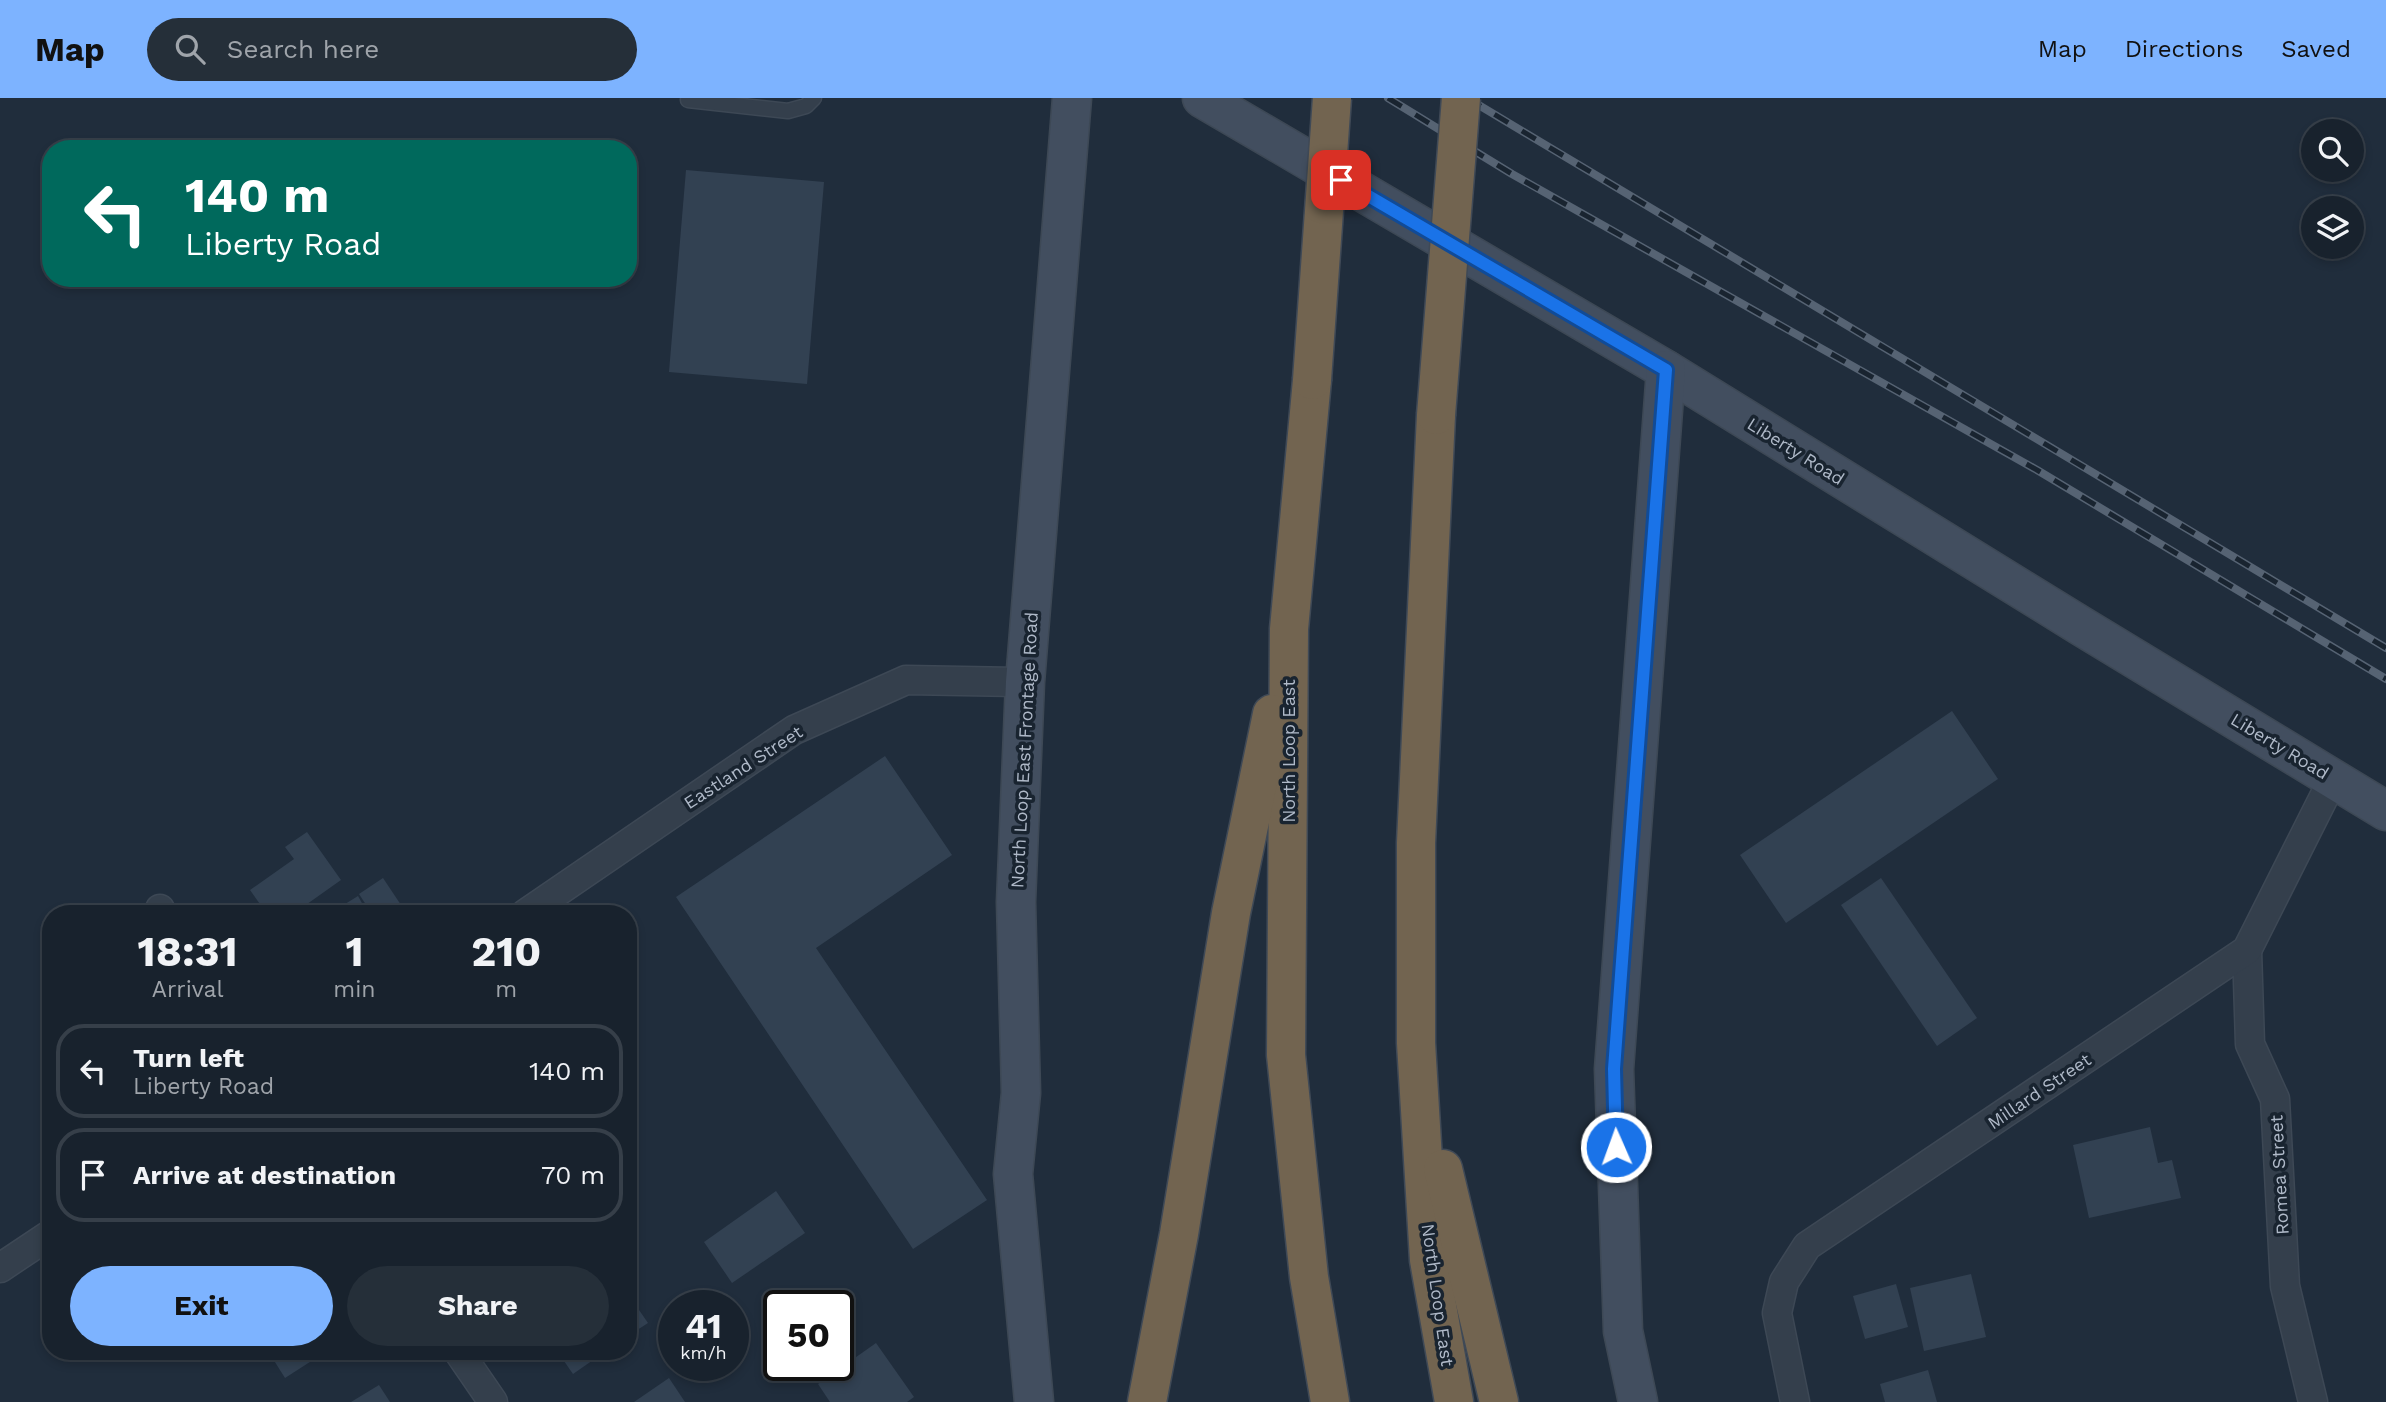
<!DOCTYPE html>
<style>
body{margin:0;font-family:"Work Sans",sans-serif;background:#252f39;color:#f1f3f6;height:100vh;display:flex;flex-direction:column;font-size:26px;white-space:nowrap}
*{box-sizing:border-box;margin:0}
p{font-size:23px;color:#9fa4aa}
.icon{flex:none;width:38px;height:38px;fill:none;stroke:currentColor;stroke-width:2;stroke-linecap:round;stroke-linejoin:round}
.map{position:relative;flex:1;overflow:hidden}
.details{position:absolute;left:42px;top:807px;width:595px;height:455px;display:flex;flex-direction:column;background:#18222d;border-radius:28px;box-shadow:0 4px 10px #0003,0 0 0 2px #363f49}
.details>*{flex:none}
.banner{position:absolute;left:42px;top:42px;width:595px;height:147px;border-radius:28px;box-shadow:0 4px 10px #0003,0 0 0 2px #363f49;background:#00695c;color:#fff;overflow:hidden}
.buttons{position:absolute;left:2301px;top:21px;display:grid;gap:14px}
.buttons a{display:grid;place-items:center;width:63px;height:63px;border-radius:50%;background:#18222d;box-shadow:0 4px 10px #0003,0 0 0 2px #363f49;font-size:35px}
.speed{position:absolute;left:658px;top:1192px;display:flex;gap:14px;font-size:35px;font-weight:700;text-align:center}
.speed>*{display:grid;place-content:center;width:91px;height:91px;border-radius:50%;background:#18222d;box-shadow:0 4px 10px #0003,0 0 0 2px #363f49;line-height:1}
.speed small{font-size:18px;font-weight:400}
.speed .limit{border:4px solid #111;border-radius:10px;background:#fff;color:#111}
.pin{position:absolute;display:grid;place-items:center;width:60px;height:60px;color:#fff;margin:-30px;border-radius:14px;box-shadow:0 4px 10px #0006}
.me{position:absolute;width:77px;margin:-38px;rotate:358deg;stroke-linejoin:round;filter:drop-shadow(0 0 5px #0008)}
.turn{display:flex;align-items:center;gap:24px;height:147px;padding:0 28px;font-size:32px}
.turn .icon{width:91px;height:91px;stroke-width:2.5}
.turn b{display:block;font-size:49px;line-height:60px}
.eta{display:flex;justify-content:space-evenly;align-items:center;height:119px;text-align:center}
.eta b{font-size:42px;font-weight:700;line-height:49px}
.action{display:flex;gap:14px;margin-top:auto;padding:14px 28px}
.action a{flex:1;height:80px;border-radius:42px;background:#7db3ff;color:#111;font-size:28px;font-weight:700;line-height:80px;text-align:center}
.action a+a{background:#252f39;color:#f1f3f6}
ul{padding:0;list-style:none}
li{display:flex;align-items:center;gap:21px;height:94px;margin:0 14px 10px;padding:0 14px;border:4px solid #363f49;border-radius:28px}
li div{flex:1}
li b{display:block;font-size:26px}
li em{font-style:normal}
header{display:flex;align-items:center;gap:42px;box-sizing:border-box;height:98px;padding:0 35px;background:#7db3ff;color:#111}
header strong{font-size:33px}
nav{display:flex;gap:38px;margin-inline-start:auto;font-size:24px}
.search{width:490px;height:63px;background:#252f39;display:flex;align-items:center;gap:18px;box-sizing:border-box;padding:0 24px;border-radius:38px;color:#9fa4aa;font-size:26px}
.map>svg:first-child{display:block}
.building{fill:#324152}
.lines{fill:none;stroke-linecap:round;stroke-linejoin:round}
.lane-casing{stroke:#3d4855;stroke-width:17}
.street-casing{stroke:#3d4855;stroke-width:31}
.secondary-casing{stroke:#3d4855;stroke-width:41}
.highway-casing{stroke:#3f4956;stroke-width:41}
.lane{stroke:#343f4c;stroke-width:14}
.street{stroke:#343f4c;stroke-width:28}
.secondary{stroke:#424e5f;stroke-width:38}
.highway{stroke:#726450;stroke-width:38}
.rail-casing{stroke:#566373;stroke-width:8}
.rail{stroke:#192430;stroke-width:5;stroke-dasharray:16;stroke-linecap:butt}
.highway-bridge-casing{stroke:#3f4956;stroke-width:41;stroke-linecap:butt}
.highway-bridge{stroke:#726450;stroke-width:38}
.route-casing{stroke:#114b97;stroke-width:18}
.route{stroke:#1a73e8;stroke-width:12}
.labels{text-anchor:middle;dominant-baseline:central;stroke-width:7;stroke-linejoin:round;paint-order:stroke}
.street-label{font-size:18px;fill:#afb9c8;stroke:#192430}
</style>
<header>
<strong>Map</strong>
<div class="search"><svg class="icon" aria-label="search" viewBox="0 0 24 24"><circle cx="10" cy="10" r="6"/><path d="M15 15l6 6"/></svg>Search here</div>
<nav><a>Map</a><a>Directions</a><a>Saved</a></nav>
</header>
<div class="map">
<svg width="2386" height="1304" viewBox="0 0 2386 1304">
<rect width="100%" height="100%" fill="#202d3c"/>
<g class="building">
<path d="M686,72L824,84L807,286L669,274Z"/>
<path d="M1952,613L1998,681L1786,825L1740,757Z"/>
<path d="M885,658L952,757L816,850L987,1102L913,1151L676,799Z"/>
<path d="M307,734L341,782L293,816H267L250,792L294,761L285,749Z"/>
<path d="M383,780L405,813L400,816H372L359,796Z"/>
<path d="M1881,780L1977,920L1937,948L1841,807Z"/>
<path d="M358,798L368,816H329Z"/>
<path d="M2150,1029L2158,1065L2172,1062L2181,1100L2089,1120L2073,1047Z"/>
<path d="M776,1093L805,1135L732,1185L704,1144Z"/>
<path d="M1971,1176L1986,1239L1924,1253L1910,1190Z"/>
<path d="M1896,1186L1908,1229L1865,1241L1853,1198Z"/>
<path d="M628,1196L648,1225L628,1238Z"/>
<path d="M876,1245L914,1299L907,1304H830L818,1286Z"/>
<path d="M268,1253H327L285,1280Z"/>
<path d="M557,1253H606L573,1276Z"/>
<path d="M1928,1272L1937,1304H1885L1880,1286Z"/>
<path d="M669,1280L685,1304H634Z"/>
<path d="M379,1287L390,1304H351Z"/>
</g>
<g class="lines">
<g class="lane-casing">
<path id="lane" d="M688,2L788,13L806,8L814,0"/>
</g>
<g class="street-casing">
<g id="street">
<path d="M160,811L162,816"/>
<path d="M525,816L794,632L906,582L1025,584"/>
<path d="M2247,852L2250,946L2275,1001L2285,1188L2313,1304"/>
<path d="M0,1170L51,1136"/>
<path d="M458,1253L493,1304"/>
<path d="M1795,1304L1777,1215L1784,1184L1807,1148L2247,852L2333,681"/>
</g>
</g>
<g class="secondary-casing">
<g id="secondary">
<path d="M1202,0L1666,272L2081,528L2386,713"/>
<path d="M1034,1304L1013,1076L1021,995L1016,804L1025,584L1072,0"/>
<path d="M1638,1304L1623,1233L1614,971L1666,272"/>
</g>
</g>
<g class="highway-casing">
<g id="highway">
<path d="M1312,282L1289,531L1286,957L1309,1179L1330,1304"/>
<path d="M1436,317L1416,745V945L1429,1162L1454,1304"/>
<path d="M1443,1071L1499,1304"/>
<path d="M1147,1304L1179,1136L1231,815L1272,616"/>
</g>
</g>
<use href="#lane" class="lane"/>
<use href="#street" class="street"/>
<use href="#secondary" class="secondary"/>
<use href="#highway" class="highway"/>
<g class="rail-casing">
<g id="rail">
<path d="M1388,0L1512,76L2037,372L2386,581"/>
<path d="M1467,0L2386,550"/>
</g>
</g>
<use href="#rail" class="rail"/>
<g class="highway-bridge-casing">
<g id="highway-bridge">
<path d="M1312,282L1332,0"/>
<path d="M1436,317L1461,0"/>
</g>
</g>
<use href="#highway-bridge" class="highway-bridge"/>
</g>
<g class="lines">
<g class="route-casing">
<path id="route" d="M1341,82L1666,272L1614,971L1616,1049"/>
</g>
<use href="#route" class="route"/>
</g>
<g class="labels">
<g class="street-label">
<text transform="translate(1796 353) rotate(32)">Liberty Road</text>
<text transform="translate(2280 648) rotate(31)">Liberty Road</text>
<text transform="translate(1024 652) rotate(-87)">North Loop East Frontage Road</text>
<text transform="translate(1288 653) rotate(-90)">North Loop East</text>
<text transform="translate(743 669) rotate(-33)">Eastland Street</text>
<text transform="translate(2039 993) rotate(-34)">Millard Street</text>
<text transform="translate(2279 1077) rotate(-93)">Romea Street</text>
<text transform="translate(1438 1197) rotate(82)">North Loop East</text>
</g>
</g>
</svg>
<div class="buttons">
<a><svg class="icon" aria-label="search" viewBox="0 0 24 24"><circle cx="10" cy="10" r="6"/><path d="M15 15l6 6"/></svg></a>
<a><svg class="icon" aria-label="layers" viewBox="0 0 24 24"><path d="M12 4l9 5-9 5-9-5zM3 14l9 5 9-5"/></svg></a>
</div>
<div class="speed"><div>41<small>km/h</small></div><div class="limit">50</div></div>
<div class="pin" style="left:1341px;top:82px;background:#d93025"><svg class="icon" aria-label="arrive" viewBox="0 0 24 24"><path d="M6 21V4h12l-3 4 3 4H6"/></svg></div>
<svg class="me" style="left:1616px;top:1049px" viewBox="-20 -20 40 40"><circle r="17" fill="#1a73e8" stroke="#fff" stroke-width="3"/><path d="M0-11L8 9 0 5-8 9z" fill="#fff"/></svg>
<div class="banner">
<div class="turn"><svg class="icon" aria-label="left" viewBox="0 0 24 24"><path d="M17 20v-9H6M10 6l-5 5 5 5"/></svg><div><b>140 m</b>Liberty Road</div></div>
</div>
<section class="details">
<div class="eta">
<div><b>18:31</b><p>Arrival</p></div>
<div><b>1</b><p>min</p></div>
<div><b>210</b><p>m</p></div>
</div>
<ul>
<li><svg class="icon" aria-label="left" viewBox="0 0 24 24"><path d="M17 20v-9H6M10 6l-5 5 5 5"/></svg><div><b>Turn left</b><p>Liberty Road</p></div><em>140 m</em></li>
<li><svg class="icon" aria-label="arrive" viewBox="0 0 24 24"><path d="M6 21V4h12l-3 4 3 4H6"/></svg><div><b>Arrive at destination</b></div><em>70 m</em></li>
</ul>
<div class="action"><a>Exit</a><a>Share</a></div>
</section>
</div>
